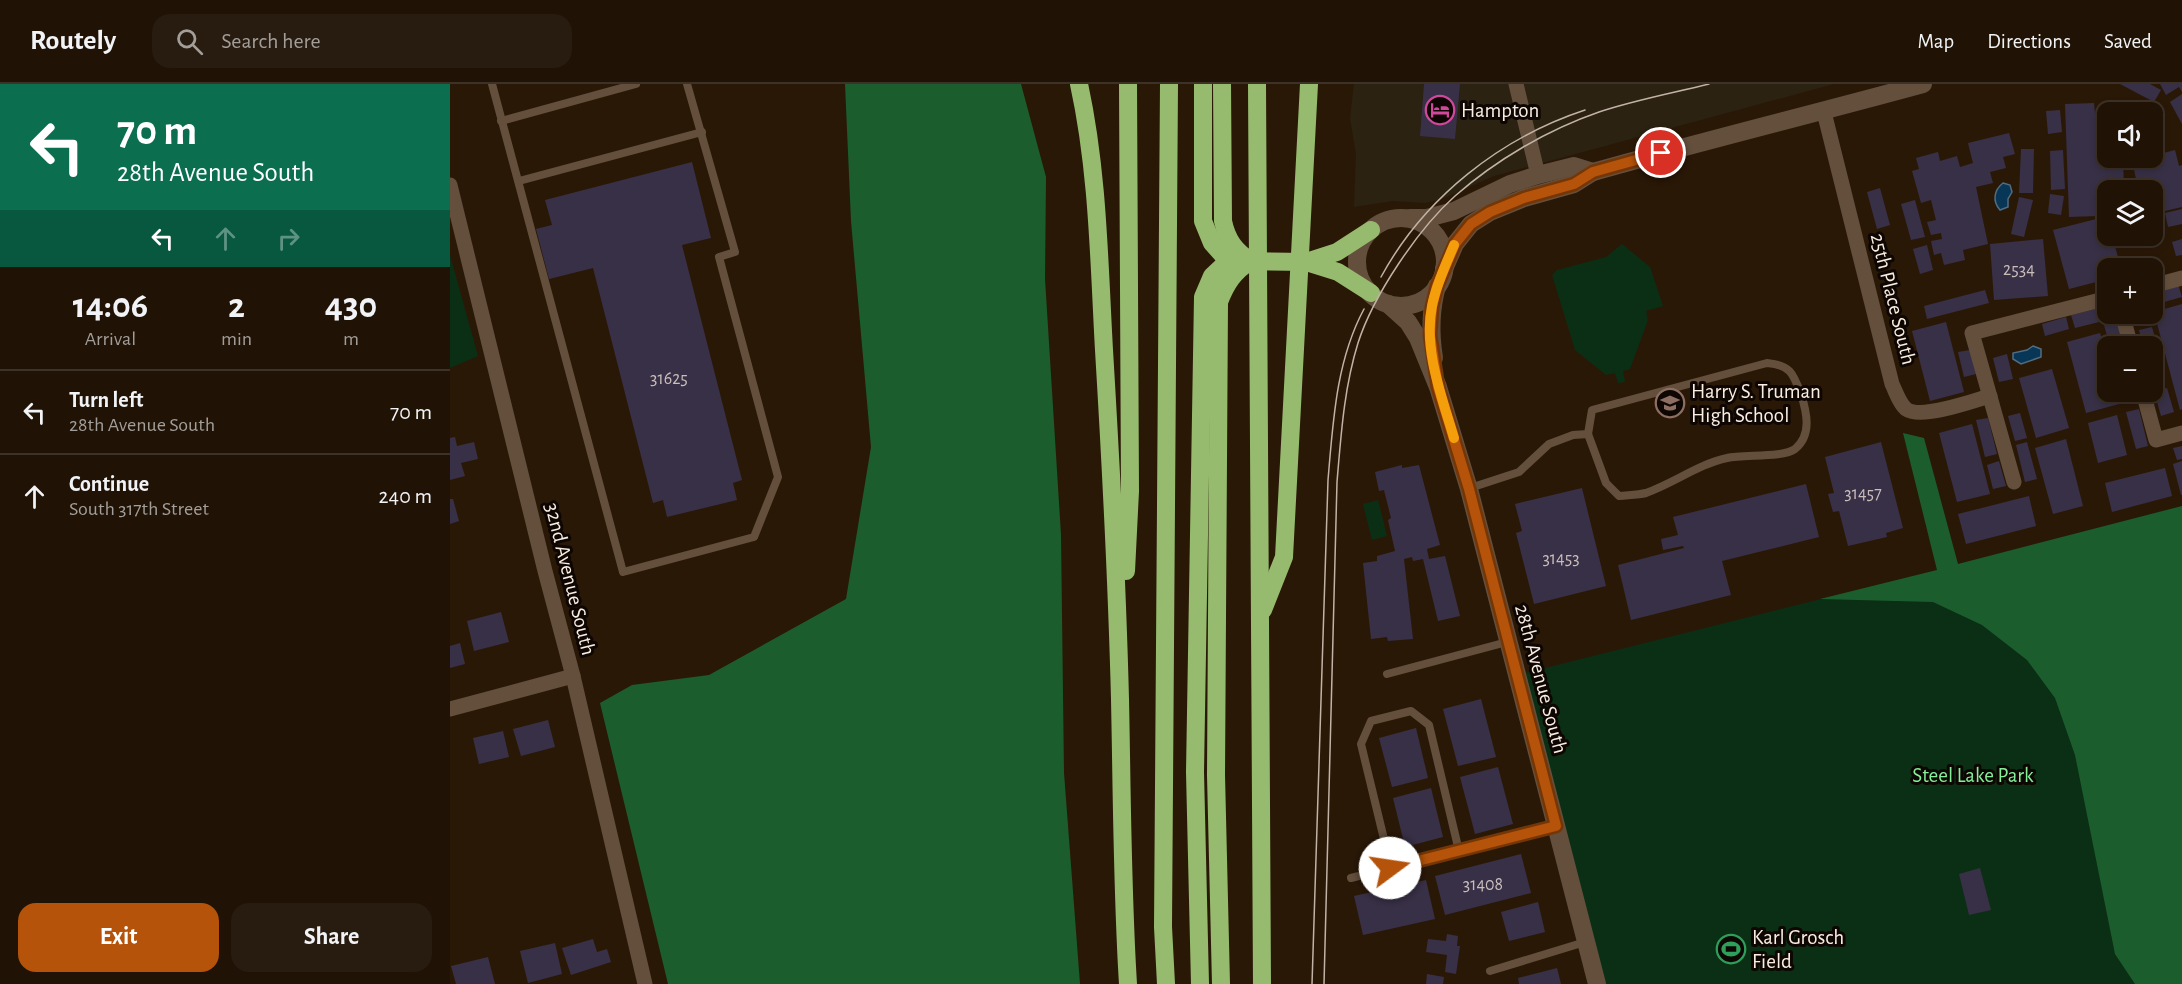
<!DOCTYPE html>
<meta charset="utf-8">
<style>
body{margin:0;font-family:"Alegreya Sans",sans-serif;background:#281b0f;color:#f1f3f6;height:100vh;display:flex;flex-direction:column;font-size:22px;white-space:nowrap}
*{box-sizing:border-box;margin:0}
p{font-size:20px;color:#a29e9a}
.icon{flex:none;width:33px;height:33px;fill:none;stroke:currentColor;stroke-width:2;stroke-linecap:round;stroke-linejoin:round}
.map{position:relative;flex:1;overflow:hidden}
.panel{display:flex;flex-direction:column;background:#201205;width:450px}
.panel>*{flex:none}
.banner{background:#0b6e4f;color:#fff;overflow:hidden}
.buttons{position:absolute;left:1647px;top:18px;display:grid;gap:12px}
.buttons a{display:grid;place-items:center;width:66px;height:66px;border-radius:12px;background:#201205;box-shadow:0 3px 9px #0003,0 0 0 2px #3d3227;font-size:30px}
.pin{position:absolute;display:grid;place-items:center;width:51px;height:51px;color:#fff;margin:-26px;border:3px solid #fff;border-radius:50%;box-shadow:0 2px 6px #0007}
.me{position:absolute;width:66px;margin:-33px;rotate:76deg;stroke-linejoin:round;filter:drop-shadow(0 0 4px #0008)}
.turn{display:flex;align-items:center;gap:21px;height:126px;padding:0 18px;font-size:27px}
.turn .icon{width:78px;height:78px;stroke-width:2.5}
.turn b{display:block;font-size:42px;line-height:51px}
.lanes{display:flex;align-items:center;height:57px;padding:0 18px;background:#0003;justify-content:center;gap:30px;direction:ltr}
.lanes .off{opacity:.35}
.eta{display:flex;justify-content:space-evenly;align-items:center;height:102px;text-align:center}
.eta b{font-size:36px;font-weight:700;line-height:42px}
.action{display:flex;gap:12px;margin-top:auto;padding:12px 18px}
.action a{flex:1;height:69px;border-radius:18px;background:#b45309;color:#fff;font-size:24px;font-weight:700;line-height:69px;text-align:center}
.action a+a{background:#281b0f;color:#f1f3f6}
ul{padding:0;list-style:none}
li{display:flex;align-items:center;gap:18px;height:84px;padding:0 18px;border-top:2px solid #3d3227}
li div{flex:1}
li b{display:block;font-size:22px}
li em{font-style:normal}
header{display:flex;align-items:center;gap:36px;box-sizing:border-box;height:84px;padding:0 30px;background:#201205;border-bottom:2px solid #3d3227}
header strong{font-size:28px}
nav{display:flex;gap:33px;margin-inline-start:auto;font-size:21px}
.search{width:420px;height:54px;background:#281b0f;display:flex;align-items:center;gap:15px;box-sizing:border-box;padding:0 21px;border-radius:18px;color:#a29e9a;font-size:22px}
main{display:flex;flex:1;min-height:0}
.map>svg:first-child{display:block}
.commercial{fill:#2b2212}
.green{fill:#0b2f14}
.forest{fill:#1c5d2e}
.water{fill:#083657;stroke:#516d81;stroke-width:1.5}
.building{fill:#383046}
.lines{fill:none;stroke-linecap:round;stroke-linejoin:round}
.lane{stroke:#644f3d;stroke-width:8}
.street{stroke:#644f3d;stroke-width:15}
.secondary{stroke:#644f3d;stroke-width:18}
.highway{stroke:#97bb6e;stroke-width:18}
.tram{stroke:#c1b3a6;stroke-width:1.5}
.route-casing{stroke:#753606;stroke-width:15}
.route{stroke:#b45309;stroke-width:10}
.slow{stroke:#f59e0b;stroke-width:10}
.labels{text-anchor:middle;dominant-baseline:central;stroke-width:6;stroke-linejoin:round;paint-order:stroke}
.number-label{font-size:18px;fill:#cabebb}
.poi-label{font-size:21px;fill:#faede2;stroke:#0d0602;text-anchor:start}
.street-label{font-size:21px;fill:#faede2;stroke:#0d0602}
.park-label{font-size:21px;fill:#83ef99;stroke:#0d0602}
</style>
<header>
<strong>Routely</strong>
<div class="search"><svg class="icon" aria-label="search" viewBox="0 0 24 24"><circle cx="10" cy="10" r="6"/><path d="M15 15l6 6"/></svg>Search here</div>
<nav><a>Map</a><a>Directions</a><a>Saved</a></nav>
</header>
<main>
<section class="panel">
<div class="banner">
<div class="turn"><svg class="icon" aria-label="left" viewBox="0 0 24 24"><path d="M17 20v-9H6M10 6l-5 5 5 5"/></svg><div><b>70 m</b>28th Avenue South</div></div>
<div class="lanes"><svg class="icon" aria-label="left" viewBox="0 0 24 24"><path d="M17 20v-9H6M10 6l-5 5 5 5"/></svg><svg class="icon off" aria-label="ahead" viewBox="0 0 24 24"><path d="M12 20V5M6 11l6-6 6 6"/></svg><svg class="icon off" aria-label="right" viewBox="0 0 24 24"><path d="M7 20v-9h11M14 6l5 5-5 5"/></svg></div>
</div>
<div class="eta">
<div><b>14:06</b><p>Arrival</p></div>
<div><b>2</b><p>min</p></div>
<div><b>430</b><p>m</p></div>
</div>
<ul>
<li><svg class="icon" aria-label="left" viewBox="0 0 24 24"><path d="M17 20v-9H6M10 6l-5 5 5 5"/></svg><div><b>Turn left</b><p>28th Avenue South</p></div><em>70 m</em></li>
<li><svg class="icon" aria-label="ahead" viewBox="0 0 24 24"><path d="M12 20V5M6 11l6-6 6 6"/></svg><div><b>Continue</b><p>South 317th Street</p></div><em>240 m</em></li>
</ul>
<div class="action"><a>Exit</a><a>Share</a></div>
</section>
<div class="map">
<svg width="1732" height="900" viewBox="0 0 1732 900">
<rect width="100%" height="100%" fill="#2a1807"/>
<path class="commercial" d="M904,0H1384L1044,92L992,115L975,119L943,117L904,123L906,70L900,34Z"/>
<g class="green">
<path d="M1172,160L1200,183L1213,222L1196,227L1198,236L1180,285L1173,287L1175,298L1168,299L1165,289L1156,291L1125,266L1102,191L1107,186L1156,173Z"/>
<path d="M0,171L28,272L0,284Z"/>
<path d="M928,416L937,452L922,456L913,420Z"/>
<path d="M1732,422V900H1147L1067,591L1487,486Z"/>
</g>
<g class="forest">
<path d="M395,0H571L596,93L595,195L611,451L614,689L630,900H218L150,619L182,601L259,591L396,515L421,363L401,137Z"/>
<path d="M1453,349L1474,354L1508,480L1732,422V900H1685L1665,870L1625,671L1605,614L1577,576L1532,541L1483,518L1370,515L1487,486Z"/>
</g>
<g class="water">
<path d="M1553,99L1560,101L1562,108L1558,115V123L1550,126C1542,117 1544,106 1553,99Z"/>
<path d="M1583,262L1591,265V273L1571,280L1563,275V269L1577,266Z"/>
</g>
<g class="building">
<path d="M974,0H1010L1005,55L970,52Z"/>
<path d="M1670,0H1700L1711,6L1704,18Z"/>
<path d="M1710,0H1732V8L1729,3L1716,11Z"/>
<path d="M1732,10V40L1720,18Z"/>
<path d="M1644,19L1645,29H1658V74H1673L1674,106H1658V122H1648V132L1619,133L1615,20Z"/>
<path d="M1610,26L1612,48L1598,50L1596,27Z"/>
<path d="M1702,42L1711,47L1702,60Z"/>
<path d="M1559,49L1565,70L1553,73L1556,84L1540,88L1543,99L1526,103L1538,160L1513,166L1515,176L1494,181L1491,169L1484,171L1481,157L1492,155L1491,149L1481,151L1477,138L1486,136L1481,116L1471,119L1462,87L1469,85L1466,74L1488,68L1490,77L1507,72L1510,83L1523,79L1518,59Z"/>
<path d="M1571,65H1584L1583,109H1569Z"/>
<path d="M1613,66L1615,105L1601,106L1600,67Z"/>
<path d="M1725,66L1729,82L1732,81V123L1702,130V106H1700L1697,96L1687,99L1682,77L1702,74V72Z"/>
<path d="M242,78L261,154L232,161L292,396L283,399L287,416L217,433L213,416L203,419L143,184L99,195L86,145L102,141L95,116Z"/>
<path d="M1430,104L1440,141L1427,145L1417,108Z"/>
<path d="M1600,110L1614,112L1611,131L1598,129Z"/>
<path d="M1569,113L1583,116L1574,153L1561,150Z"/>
<path d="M1465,116L1475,153L1461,156L1451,120Z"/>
<path d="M1732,125V140L1718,143L1715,129Z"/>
<path d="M1702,132L1707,146L1702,147Z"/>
<path d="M1650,134L1654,150L1658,149V152H1662L1668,173L1661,175L1664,184H1658V195L1619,205L1603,146Z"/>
<path d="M1593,155L1598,212L1544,216L1540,160Z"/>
<path d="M1732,155V171L1726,172L1722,158Z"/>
<path d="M1477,161L1483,186L1470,190L1463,165Z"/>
<path d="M1728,200L1732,213L1707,220L1704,207Z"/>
<path d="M1535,206L1539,219L1477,235L1474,222Z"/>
<path d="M1732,220V325L1730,326L1704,228Z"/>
<path d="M1645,225L1649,238L1625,244L1621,231Z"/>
<path d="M1616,233L1619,245L1595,252L1592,240Z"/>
<path d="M1496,238L1514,308L1480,317L1462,247Z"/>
<path d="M1667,238L1673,262H1660L1654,241Z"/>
<path d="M1702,243L1709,268L1702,270V262H1693L1689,246Z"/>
<path d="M1650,249L1658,277V308H1665L1669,320L1636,329L1617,258Z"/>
<path d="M1520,266L1526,290L1514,293L1508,268Z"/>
<path d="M1557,270L1563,295L1549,298L1543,274Z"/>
<path d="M1709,274L1715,299L1703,302L1702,276Z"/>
<path d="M1602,285L1619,344L1586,354L1569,294Z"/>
<path d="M1717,304L1724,328L1711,332L1704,307Z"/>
<path d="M1689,325L1698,362L1686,365L1676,328Z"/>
<path d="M1570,329L1577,354L1565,357L1558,332Z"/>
<path d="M1667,331L1677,371L1648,379L1638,339Z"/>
<path d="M1538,334L1547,370L1535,373L1526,336Z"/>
<path d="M1522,340L1540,410L1507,418L1489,349Z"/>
<path d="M5,353L7,362L24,358L28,375L11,379L15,392L0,396V354Z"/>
<path d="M1616,355L1633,422L1603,430L1585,364Z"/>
<path d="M1431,358L1453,444L1436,449L1437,453L1398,462L1389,427L1383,428L1378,410L1384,409L1375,373Z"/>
<path d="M1577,358L1587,395L1575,398L1566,361Z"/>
<path d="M1732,362V375L1727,376L1723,364Z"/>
<path d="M1549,377L1556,402L1543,405L1537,381Z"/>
<path d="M1732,377V411H1731L1723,380Z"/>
<path d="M952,381V384L969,381L990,461L977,465L979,475L995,472L1010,532L988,537L973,475L963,477L962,473L954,475L963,555L938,557L937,553L921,555L913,479L927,477V472L945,467L938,436L941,434L934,406L929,407L925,388Z"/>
<path d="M1715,384L1722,412L1662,428L1655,399Z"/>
<path d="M1356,400L1369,453L1272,477L1281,511L1181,536L1168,481L1234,464L1233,462L1213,466L1211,455L1228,451L1223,433Z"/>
<path d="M1132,404L1156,502L1084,520L1066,449L1072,447L1065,420Z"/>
<path d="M1579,412L1586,442L1516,460L1508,430Z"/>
<path d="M0,415H3L9,437L0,440Z"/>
<path d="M51,528L59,558L24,567L17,537Z"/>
<path d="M10,559L15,580L0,584V562Z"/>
<path d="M1031,615L1046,673L1008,682L993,625Z"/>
<path d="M98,636L105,663L71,672L63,645Z"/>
<path d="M966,644L978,694L942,703L929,654Z"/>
<path d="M53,647L59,673L29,680L23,654Z"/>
<path d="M1048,683L1063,740L1025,750L1010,693Z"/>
<path d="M981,704L993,753L955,763L943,714Z"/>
<path d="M1071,770L1081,809L995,831L985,792Z"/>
<path d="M1530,784L1541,826L1519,831L1509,790Z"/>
<path d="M976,796L985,835L913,851L904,812Z"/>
<path d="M1088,818L1095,848L1059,857L1051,828Z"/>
<path d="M997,850L1008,852L1007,862H1010L1006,890L995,888L997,871L976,868L978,855L996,857Z"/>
<path d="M143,855L147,868L157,865L161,878L121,891L112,864Z"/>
<path d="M105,859L112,890L78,899L70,867Z"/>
<path d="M38,873L45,900H6L1,882Z"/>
<path d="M1107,884L1111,900H1069L1068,894Z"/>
<path d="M977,890L994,893L993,900H976Z"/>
</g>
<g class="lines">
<g class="lane">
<path d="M42,0L173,488L304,453L328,393L269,173L285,168L237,0"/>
<path d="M51,37L186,0"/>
<path d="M69,97L252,48"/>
<path d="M1020,404L1069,388L1099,360L1123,351L1138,350L1156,399L1169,412C1178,411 1188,411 1196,409C1224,399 1249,380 1277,374C1293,370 1333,374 1345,365C1362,351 1357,329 1351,310C1343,289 1340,281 1317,279L1142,326L1138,350"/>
<path d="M937,590L1057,558"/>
<path d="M941,784L911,660L921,637L961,627L979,641L1009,767"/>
<path d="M901,794L1106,742"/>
<path d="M1040,887L1135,858"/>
</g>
<g class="street">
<path d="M1066,0L1088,91"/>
<path d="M1374,28L1442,300C1446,308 1449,319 1456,325C1471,336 1523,317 1540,312"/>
<path d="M0,101L95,487L123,592L195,900"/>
<path d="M1702,202L1732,194"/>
<path d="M1672,230L1681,262"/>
<path d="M1693,308L1706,356L1732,349"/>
<path d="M1564,398L1522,249L1658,214"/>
<path d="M0,625L123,592"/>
</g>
<g class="secondary">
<path d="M960,134H977L1004,127L1060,100L1088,91L1124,82L1143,88"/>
<circle cx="951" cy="178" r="44"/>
<path d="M994,185L1005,160L1021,140L1040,128L1074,114L1124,100L1143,88C1253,57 1363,30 1473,0"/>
<path d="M938,220L958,238L968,254L988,303L1019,405L1147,900"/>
<path d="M984,274C980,249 980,227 987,202"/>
</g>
<g class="highway">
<path d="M629,0C648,87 649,177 654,266C661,382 667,498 670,615C672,710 672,805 678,900"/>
<path d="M753,0V137L762,159L778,177"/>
<path d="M772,0L773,137C777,156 785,167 801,177"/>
<path d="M807,0L812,900"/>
<path d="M856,178L887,168L921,146"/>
<path d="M676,487L680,407L678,0"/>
<path d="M813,526L834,473L859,0"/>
<path d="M716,900L713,843L719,0"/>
<path d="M750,900L745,688L753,213L762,192L778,177L856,178L888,188L921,209"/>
<path d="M771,900L766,691L769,218C776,200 784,187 801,177"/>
</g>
<g class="tram">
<path d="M931,193C974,114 1050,54 1135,26"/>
<path d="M862,900L878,396C883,338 886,277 914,225"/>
<path d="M874,900L887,398C891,351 894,304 908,259C923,212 968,145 1005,112C1046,76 1097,46 1149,28C1185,16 1223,9 1259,0"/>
</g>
</g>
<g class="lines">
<g class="route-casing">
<path id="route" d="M940,784L1106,742L1019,405L988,303L980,251L982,223L987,202L1005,160L1021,140L1040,128L1074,114L1124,100L1143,88L1211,69"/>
</g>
<use href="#route" class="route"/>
<path class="slow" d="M1004,354C992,313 973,265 982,222C986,201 996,180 1004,161"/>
</g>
<defs>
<g id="hotel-ring" transform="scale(1.5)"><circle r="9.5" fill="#0d0602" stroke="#d1479c" stroke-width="1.5"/><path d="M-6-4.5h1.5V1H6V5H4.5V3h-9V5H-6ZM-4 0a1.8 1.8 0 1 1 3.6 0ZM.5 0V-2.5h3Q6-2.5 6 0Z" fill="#d1479c"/></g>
<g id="school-ring" transform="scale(1.5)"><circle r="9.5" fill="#0d0602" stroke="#8d6e63" stroke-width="1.5"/><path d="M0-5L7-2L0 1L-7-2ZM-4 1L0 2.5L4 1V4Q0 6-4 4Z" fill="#8d6e63"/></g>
<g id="stadium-ring" transform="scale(1.5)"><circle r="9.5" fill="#0d0602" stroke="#2e9e5b" stroke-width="1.5"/><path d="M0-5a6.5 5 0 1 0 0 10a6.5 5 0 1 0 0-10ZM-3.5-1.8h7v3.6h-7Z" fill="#2e9e5b"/></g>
</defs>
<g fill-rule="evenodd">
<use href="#hotel-ring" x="990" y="26"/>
<use href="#school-ring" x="1220" y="319"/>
<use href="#stadium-ring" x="1281" y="865"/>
</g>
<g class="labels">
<g class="number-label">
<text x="1569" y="186">2534</text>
<text x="219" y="295">31625</text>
<text x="1413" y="410">31457</text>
<text x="1111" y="475">31453</text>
<text x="1033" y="801">31408</text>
</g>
<g class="poi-label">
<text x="1011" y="26">Hampton</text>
<text x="1241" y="307">Harry S. Truman<tspan x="1241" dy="24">High School</tspan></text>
<text x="1302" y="853">Karl Grosch<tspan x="1302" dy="24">Field</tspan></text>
</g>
<g class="street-label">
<text transform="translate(1443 215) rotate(76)">25th Place South</text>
<text transform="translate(120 495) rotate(76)">32nd Avenue South</text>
<text transform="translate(1091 595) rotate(75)">28th Avenue South</text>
</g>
<g class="park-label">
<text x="1523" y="691">Steel Lake Park</text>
</g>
</g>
</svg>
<div class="buttons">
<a><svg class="icon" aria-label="sound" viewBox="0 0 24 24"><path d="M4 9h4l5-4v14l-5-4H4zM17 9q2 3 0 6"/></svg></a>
<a><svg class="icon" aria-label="layers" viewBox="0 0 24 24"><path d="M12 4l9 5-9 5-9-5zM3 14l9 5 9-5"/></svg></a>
<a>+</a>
<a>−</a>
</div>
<div class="pin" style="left:1211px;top:69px;background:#d93025"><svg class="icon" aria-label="arrive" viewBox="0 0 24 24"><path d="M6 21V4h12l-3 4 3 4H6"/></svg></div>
<svg class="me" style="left:940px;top:784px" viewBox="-20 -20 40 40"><circle r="19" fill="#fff"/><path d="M0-13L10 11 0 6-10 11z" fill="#b45309"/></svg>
</div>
</main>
